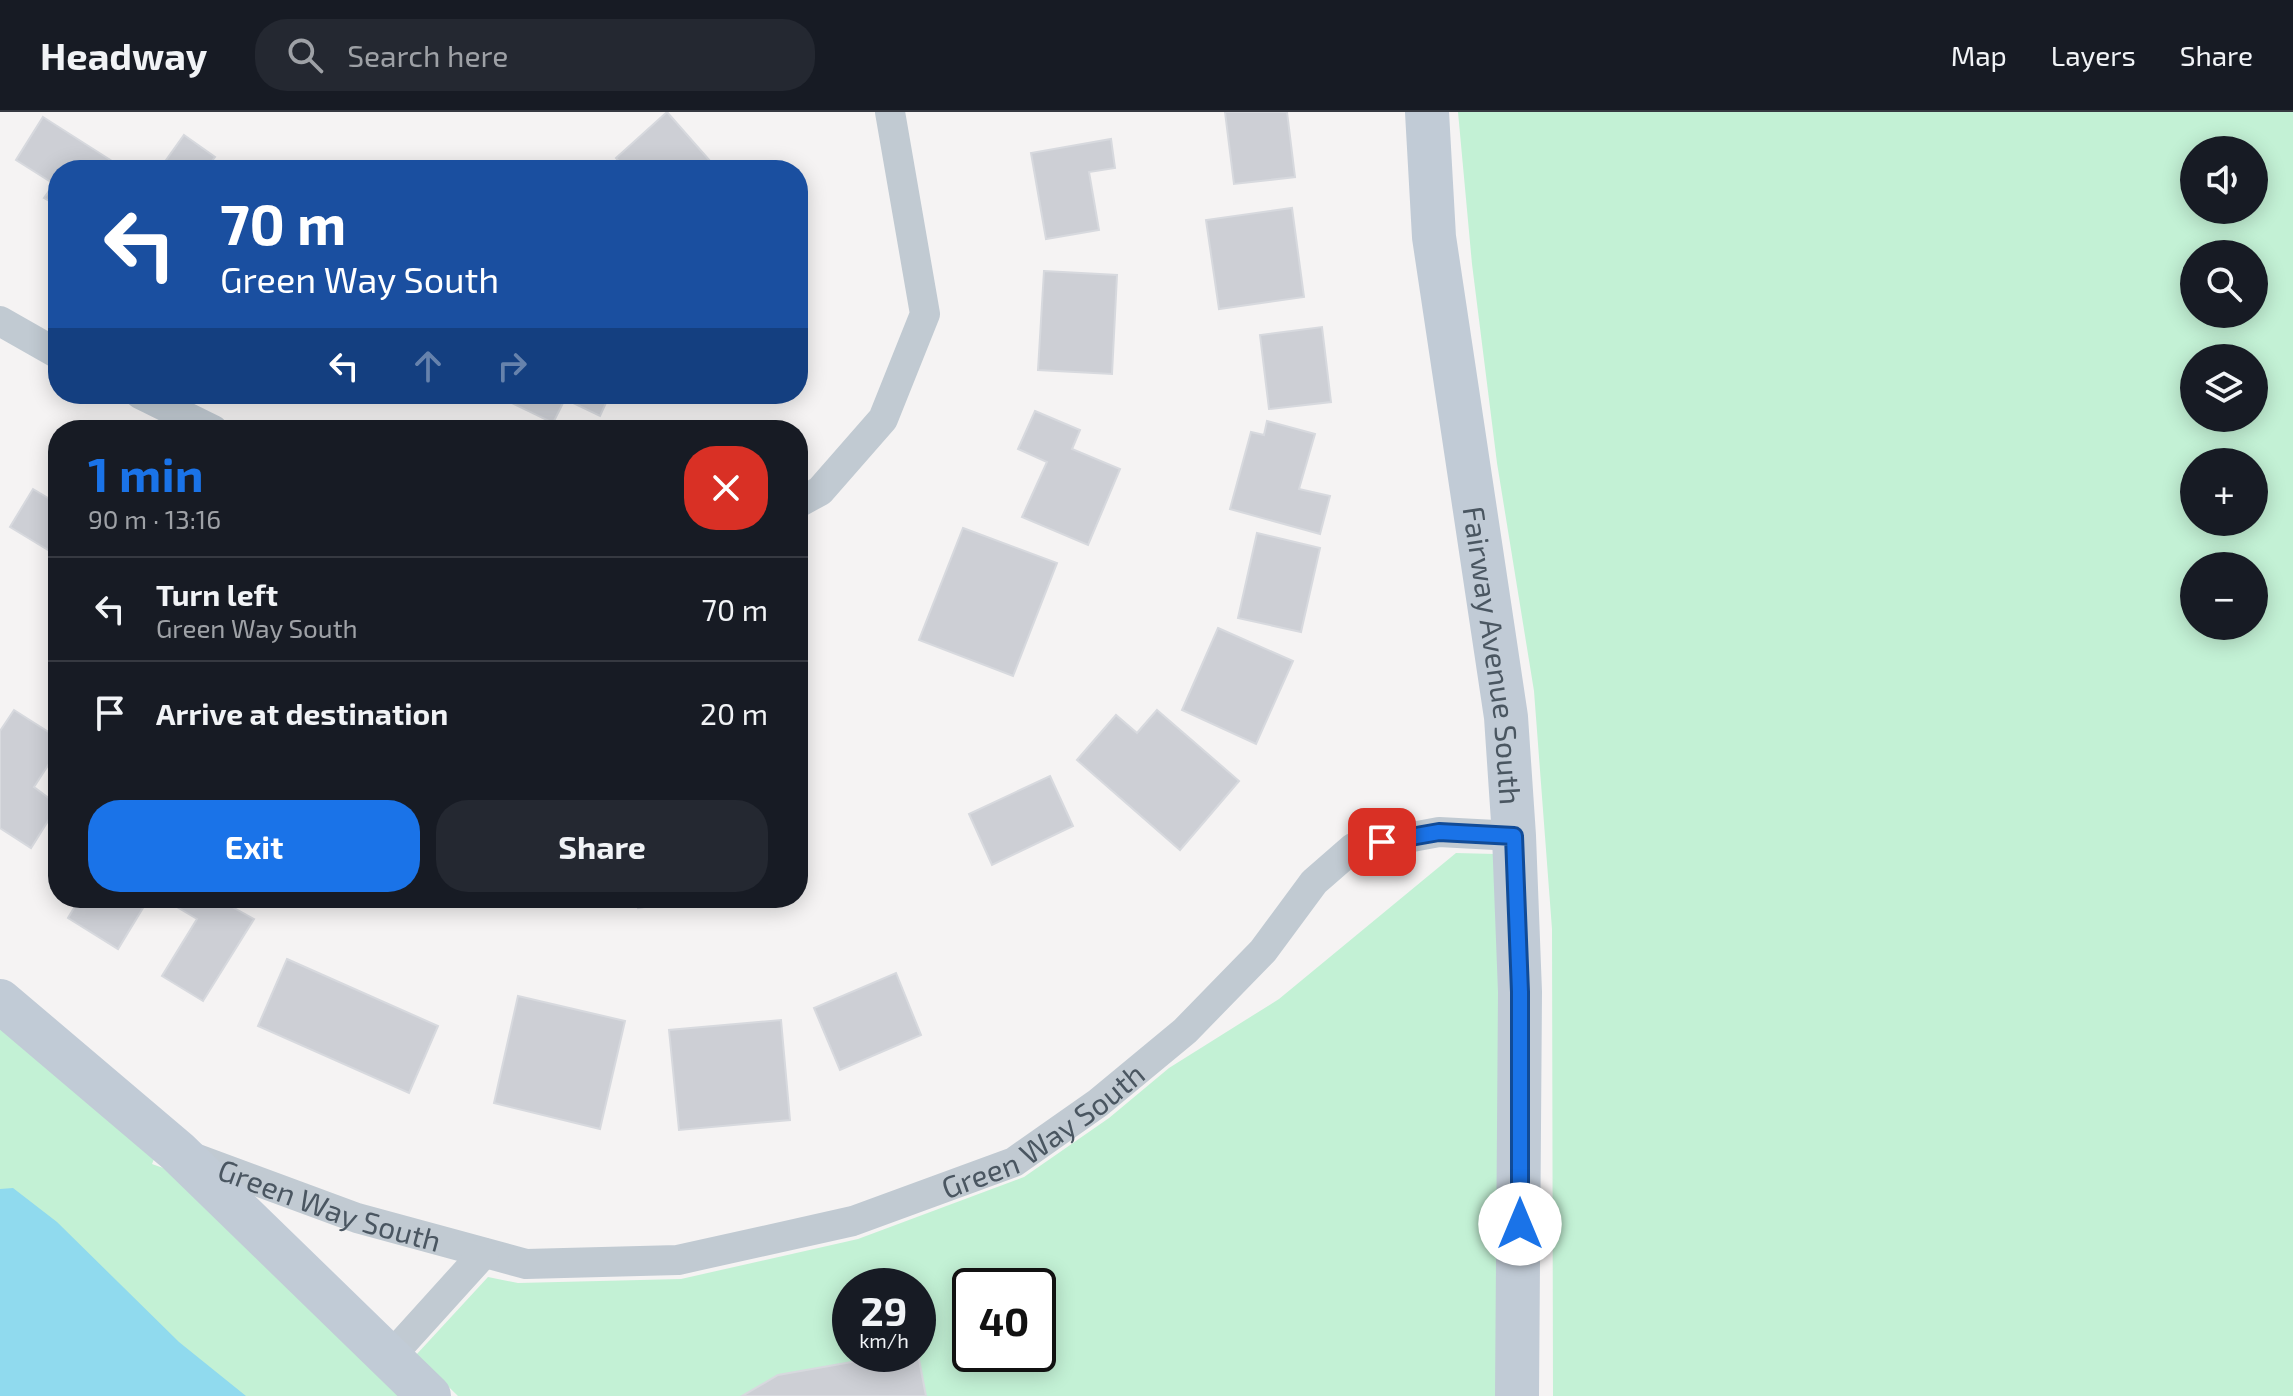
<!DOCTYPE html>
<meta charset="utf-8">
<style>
body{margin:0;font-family:"Exo 2",sans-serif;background:#242831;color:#f1f3f6;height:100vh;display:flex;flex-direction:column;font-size:30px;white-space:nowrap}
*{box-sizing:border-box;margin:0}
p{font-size:26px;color:#9ea1a6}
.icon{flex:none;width:44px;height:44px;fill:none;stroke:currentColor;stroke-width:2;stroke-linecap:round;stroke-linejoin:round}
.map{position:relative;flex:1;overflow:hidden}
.sheet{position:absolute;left:48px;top:308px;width:760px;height:488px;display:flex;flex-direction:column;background:#171b24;border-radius:32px;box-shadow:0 4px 20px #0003}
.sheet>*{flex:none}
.top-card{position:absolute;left:48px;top:48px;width:760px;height:244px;border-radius:32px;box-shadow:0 4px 20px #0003;background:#1a4fa0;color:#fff;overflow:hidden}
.controls{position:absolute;left:2180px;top:24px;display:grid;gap:16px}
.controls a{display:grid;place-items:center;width:88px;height:88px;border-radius:50%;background:#171b24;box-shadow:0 4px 20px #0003;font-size:40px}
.speed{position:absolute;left:832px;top:1156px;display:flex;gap:16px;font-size:40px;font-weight:700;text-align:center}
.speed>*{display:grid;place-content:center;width:104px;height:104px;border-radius:50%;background:#171b24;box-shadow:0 4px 20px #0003;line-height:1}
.speed small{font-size:20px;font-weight:400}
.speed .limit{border:4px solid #111;border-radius:12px;background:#fff;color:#111}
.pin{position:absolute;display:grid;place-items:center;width:68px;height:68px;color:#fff;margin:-34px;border-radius:16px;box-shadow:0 4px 12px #0006}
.me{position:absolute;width:88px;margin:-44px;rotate:0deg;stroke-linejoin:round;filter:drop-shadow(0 0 6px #0008)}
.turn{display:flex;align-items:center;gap:28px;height:168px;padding:0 40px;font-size:36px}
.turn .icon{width:104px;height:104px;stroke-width:2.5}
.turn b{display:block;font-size:56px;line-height:68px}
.lanes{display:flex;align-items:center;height:76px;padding:0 40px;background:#0003;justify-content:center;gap:40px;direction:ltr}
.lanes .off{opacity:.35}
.round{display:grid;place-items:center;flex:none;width:84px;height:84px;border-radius:32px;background:#242831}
.overview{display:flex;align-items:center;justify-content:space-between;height:136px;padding:0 40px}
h1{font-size:48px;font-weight:700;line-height:60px;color:#1a73e8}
.action{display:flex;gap:16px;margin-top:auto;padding:16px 40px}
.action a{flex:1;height:92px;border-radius:32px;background:#1a73e8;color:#fff;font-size:32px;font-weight:700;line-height:92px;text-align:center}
.action a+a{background:#242831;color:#f1f3f6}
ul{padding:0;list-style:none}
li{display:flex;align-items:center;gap:24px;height:104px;padding:0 40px;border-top:2px solid #363941}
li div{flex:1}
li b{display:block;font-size:30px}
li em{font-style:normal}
header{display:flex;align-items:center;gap:48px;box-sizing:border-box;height:112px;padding:0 40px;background:#171b24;border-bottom:2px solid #363941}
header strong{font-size:38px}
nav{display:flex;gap:44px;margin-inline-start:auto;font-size:28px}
.search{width:560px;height:72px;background:#242831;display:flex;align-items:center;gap:20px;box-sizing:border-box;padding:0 28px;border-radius:32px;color:#9ea1a6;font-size:30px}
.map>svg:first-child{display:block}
.green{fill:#c3f1d5;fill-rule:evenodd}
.water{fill:#90daee}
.building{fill:#cdcfd5;stroke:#d7d9de;stroke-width:2}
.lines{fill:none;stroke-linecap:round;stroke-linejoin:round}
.street{stroke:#c1cad2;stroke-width:30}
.secondary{stroke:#c1cbd6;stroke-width:44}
.route-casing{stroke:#114b97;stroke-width:20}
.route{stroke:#1a73e8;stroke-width:14}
.labels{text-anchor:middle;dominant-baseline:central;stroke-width:6;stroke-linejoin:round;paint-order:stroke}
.street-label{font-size:30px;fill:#4a5661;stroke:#fff}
</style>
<header>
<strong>Headway</strong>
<div class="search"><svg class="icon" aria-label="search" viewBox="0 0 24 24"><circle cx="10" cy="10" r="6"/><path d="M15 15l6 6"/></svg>Search here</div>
<nav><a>Map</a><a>Layers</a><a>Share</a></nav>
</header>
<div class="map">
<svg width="2293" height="1284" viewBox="0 0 2293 1284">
<rect width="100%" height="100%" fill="#f5f3f3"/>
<g class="green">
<path d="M1458,0H2293V1284H1553L1552,817L1534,579L1497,351L1472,152ZM2194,38H2254V98H2194ZM2194,142H2254V202H2194ZM2194,246H2254V306H2194ZM2194,350H2254V410H2194ZM2194,454H2254V514H2194Z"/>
<path d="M1456,741L1495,742L1499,883L1497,1284H458L416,1243L488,1165L518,1171L681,1167L858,1127L1024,1065L1109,1006L1169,956L1279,887ZM850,1174H918V1242H850ZM970,1174H1038V1242H970Z"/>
<path d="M0,916L154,1047L152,1052L166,1057L399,1284H0Z"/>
</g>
<path class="water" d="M13,1076L57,1110L179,1230L246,1284H0V1077Z"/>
<g class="building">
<path d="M667,0L718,58H627L616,46Z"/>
<path d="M1225,0H1287L1295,65L1234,72Z"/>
<path d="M43,5L112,49L107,58H58V94L44,86L54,72L16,48Z"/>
<path d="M184,23L215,45L205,58H159Z"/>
<path d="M1111,27L1115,56L1089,60L1099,118L1046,127L1031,41Z"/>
<path d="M1292,96L1304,185L1219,197L1206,108Z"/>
<path d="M1044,159L1117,163L1112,262L1038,258Z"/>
<path d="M1322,215L1331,290L1269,297L1260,223Z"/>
<path d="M493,282H610L600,304L565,287L553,311Z"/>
<path d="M1035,299L1080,318L1072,337L1120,357L1088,433L1022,405L1047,350L1018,337Z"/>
<path d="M1267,309L1315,322L1299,377L1330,384L1320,422L1230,397L1251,320L1264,323Z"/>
<path d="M33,377L58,392V444L10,415Z"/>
<path d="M963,416L1057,451L1013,564L919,528Z"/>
<path d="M1257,421L1320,436L1301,520L1238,506Z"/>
<path d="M1218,516L1293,549L1256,632L1182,598Z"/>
<path d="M14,598L58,626V638L34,675L58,693L31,736L0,716V619Z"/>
<path d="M1157,598L1239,669L1180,738L1077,648L1116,603L1137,621Z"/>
<path d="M1050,664L1073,714L992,753L969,702Z"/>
<path d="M80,786H149L118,837L68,806Z"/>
<path d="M162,786H230L227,792L254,807L203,889L162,864L197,807Z"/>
<path d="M636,786H698L638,796Z"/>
<path d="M287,847L438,914L409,981L258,914Z"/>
<path d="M896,861L921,923L840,958L814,896Z"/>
<path d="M518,884L625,909L600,1017L494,991Z"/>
<path d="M781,908L790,1008L679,1018L669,918Z"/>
<path d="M897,1242H918L926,1284H742L778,1263Z"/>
</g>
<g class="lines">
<g class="street">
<path d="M0,209L58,242"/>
<path d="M140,282L213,318"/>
<path d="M798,391L820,379L883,307L925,202L890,0"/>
<path id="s1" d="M192,1045L357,1106L526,1152L678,1148L853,1109L1014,1050L1098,991L1185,919L1263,839L1314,770L1353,736L1439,720L1514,724"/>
<path d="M389,1246L484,1141"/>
</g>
<g class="secondary">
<path id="s2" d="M1427,0L1434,125L1506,605L1514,724L1520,880L1517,1284"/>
<path d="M0,889L178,1040L429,1284"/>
</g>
</g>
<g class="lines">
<g class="route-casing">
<path id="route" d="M1382,730L1439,720L1514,724L1520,880V1112"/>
</g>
<use href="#route" class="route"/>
</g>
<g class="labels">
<g class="street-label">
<text stroke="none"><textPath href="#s2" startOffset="548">Fairway Avenue South</textPath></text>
<text stroke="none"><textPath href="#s1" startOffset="894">Green Way South</textPath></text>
<text stroke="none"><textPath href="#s1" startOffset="146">Green Way South</textPath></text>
</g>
</g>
</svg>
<div class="controls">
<a><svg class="icon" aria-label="sound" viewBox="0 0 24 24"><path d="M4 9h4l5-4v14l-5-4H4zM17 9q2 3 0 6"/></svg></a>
<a><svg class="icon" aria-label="search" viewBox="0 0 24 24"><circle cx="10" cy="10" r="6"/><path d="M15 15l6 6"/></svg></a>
<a><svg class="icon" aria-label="layers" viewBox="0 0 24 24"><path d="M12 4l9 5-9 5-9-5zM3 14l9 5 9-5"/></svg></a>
<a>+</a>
<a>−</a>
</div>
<div class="speed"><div>29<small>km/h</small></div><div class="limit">40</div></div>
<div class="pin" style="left:1382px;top:730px;background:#d93025"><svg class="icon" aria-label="arrive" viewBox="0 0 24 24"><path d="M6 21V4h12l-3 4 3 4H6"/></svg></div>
<svg class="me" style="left:1520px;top:1112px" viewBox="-20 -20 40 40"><circle r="19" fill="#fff"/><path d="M0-13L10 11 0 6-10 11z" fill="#1a73e8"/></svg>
<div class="top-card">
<div class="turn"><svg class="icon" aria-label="left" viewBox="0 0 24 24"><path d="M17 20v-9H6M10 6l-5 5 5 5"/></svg><div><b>70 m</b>Green Way South</div></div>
<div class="lanes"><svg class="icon" aria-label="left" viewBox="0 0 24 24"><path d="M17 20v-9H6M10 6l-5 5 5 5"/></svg><svg class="icon off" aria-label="ahead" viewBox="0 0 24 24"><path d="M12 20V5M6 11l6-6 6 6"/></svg><svg class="icon off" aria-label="right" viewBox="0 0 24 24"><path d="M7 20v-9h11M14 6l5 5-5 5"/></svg></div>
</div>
<section class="sheet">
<div class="overview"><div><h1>1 min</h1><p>90 m · 13:16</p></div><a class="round" style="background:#d93025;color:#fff"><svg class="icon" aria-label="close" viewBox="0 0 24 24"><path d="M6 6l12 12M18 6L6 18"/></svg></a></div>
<ul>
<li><svg class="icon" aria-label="left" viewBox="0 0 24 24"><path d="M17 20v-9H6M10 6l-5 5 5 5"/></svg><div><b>Turn left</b><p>Green Way South</p></div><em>70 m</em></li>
<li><svg class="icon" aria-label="arrive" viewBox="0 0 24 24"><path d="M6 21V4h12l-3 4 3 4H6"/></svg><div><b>Arrive at destination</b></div><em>20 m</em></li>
</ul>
<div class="action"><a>Exit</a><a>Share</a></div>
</section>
</div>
